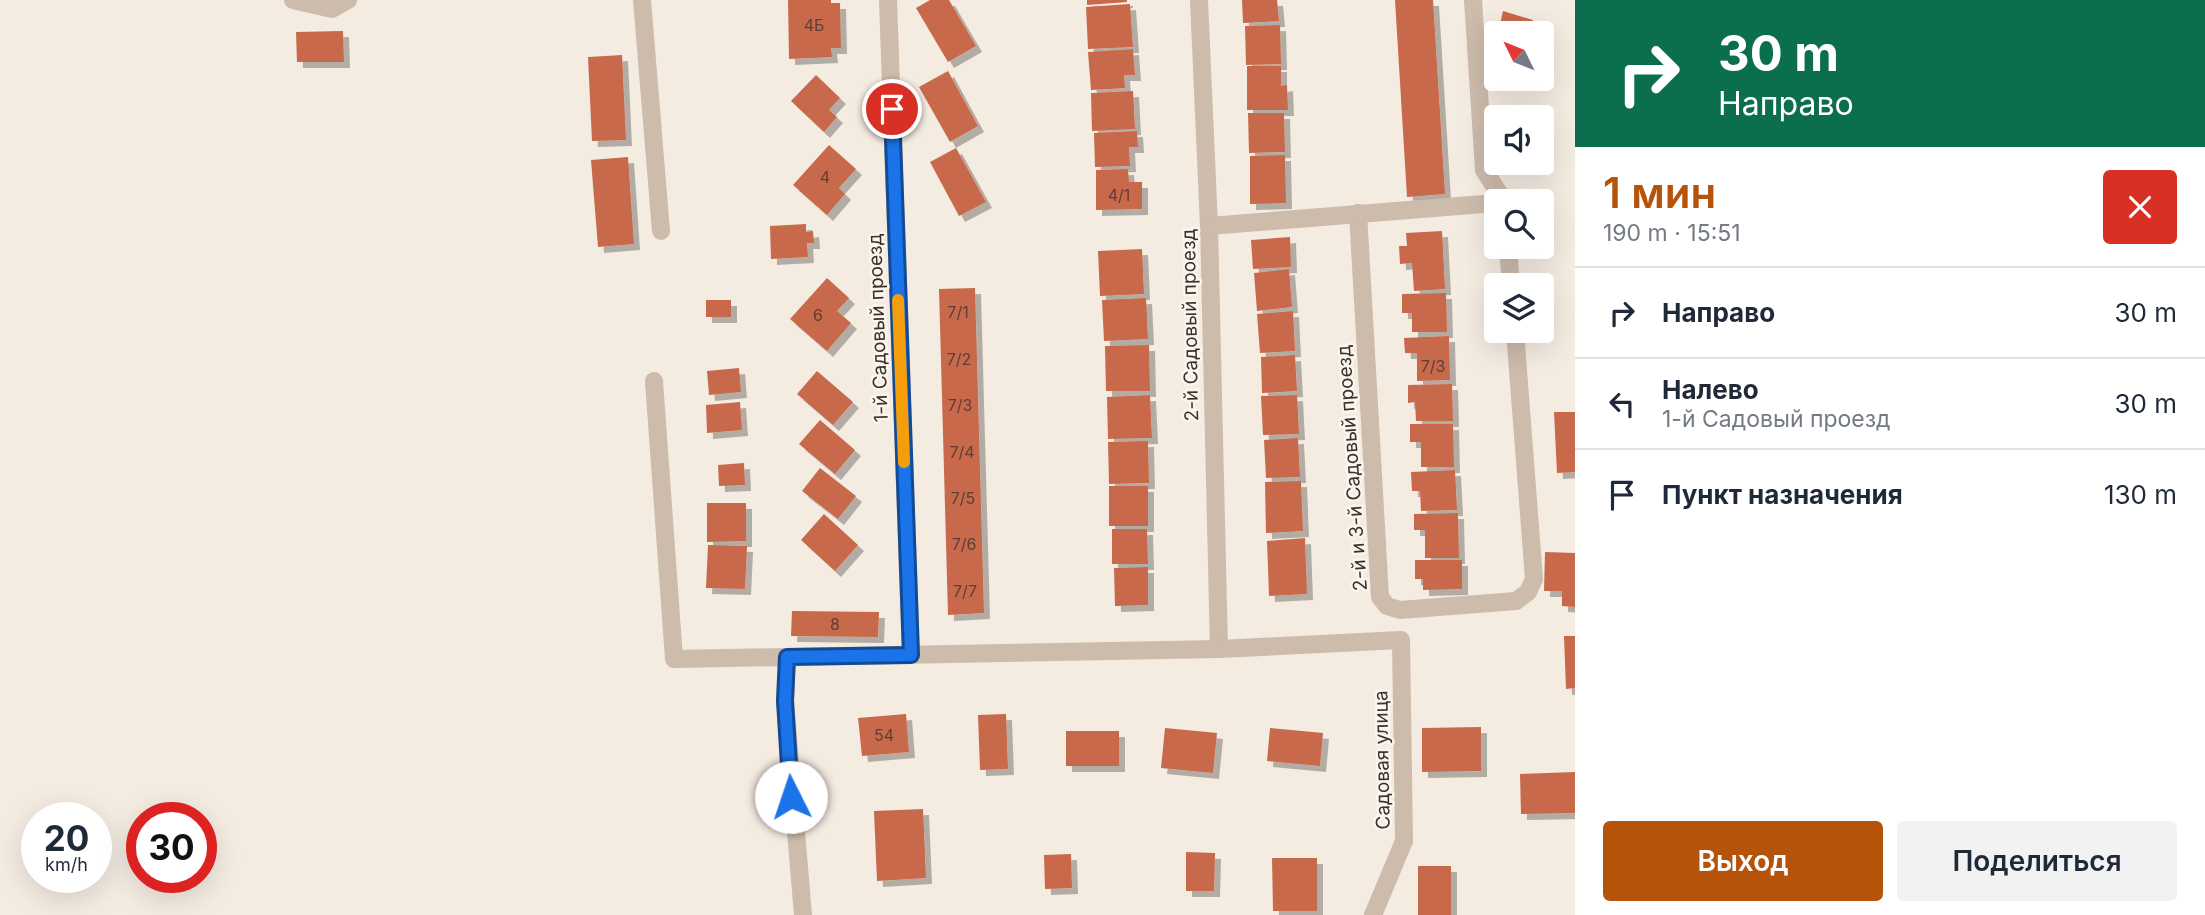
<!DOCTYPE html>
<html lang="ru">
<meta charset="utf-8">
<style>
body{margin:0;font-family:Inter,sans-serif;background:#f2f2f3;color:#1f2937;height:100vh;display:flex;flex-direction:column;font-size:26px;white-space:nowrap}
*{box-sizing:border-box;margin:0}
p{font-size:23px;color:#747a83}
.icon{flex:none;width:38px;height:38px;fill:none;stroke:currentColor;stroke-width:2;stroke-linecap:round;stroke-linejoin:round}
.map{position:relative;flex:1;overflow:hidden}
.panel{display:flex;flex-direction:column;background:#fff;width:630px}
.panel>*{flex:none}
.banner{background:#0b6e4f;color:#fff;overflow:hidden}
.needle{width:46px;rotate:313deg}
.fabs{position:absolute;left:1484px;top:21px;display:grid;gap:14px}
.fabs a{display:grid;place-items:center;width:70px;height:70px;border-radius:7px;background:#fff;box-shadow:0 7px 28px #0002;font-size:35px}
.speed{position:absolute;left:21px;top:802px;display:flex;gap:14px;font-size:35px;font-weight:700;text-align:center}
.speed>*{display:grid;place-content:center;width:91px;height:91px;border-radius:50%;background:#fff;box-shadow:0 7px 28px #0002;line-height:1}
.speed small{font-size:18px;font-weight:400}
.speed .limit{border:10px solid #d22;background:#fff;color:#111}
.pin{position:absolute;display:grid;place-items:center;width:60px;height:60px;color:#fff;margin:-30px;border:4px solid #fff;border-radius:50%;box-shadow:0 2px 7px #0007}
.me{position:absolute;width:77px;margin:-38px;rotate:356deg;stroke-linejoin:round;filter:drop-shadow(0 0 5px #0008)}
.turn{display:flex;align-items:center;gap:24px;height:147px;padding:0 28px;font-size:32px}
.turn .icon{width:91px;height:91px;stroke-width:2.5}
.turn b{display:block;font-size:49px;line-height:60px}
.round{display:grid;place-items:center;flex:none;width:74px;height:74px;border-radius:7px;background:#f2f2f3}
.head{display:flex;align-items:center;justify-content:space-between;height:119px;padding:0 28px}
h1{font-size:42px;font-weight:600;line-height:52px;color:#b45309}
.cta{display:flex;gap:14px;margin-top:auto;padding:14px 28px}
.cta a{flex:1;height:80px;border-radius:7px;background:#b45309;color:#fff;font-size:28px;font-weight:600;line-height:80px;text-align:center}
.cta a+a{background:#f2f2f3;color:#1f2937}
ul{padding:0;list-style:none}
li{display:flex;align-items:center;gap:21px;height:91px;padding:0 28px;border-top:2px solid #e0e1e3}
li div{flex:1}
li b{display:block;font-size:26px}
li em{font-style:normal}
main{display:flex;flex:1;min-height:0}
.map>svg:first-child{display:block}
.building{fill:#c8694b;filter:url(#shadow)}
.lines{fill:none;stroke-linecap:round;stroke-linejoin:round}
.minor{stroke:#cdbbac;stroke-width:18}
.route-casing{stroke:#114b97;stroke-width:18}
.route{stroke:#1a73e8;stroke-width:12}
.slow{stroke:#f59e0b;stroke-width:12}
.labels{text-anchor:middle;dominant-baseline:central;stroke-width:5;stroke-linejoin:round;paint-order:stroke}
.number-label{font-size:16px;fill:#5e3e33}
.street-label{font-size:19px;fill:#3b302b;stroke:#fbf5ee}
</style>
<main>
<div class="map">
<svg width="1575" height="915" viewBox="0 0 1575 915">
<defs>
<filter id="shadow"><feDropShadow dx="6" dy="6" stdDeviation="0" flood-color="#0004"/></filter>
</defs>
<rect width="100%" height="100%" fill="#f4ebe1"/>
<g class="building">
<path d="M788,0H831V3H840L841,48H831L832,57L789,59Z"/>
<path d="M930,0H949L976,46L948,62L916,8Z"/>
<path d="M1087,0H1127V2L1087,5Z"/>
<path d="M1242,0H1277L1279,21L1243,23Z"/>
<path d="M1395,0H1433L1445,194L1407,197Z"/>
<path d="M1130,4L1133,47L1088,49L1086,7Z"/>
<path d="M1503,11L1533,20L1531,33H1498Z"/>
<path d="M1280,25L1281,64L1246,65L1245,26Z"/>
<path d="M343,31L344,62H297L296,32Z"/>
<path d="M1133,49L1135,75H1124L1125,88L1091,90L1088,52Z"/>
<path d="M622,55L626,140L592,141L588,57Z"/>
<path d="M1247,66H1281V86L1287,85L1288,110H1247Z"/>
<path d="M948,71L978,126L950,142L919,87Z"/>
<path d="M816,75L840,98L829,110L837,117L824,132L791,101Z"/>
<path d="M1133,91L1135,129L1092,131L1091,93Z"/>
<path d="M1248,113H1284L1285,152L1249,153Z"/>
<path d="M1137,131L1138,147H1129L1130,166L1095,167L1094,133Z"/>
<path d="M829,145L856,169L839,188L845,194L827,215L793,185Z"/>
<path d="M956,148L986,202L959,216L930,162Z"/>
<path d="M1285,155L1286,203L1250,204V156Z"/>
<path d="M628,157L634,244L598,247L591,160Z"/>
<path d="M1128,169L1129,182H1142V209L1096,210V170Z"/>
<path d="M806,224V232L813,231L814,243H807L808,257L771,259L770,226Z"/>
<path d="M1442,231L1445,289L1414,291L1412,263L1400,264L1399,246H1407L1406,233Z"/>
<path d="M1290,237L1291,267L1253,269L1251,240Z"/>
<path d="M1142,249L1144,294L1100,296L1098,251Z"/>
<path d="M1289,269L1292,307L1257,311L1254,273Z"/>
<path d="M827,278L849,298L837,311L851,323L827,351L790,319Z"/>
<path d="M975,288L984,613L948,615L939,289Z"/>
<path d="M1446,293L1447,332H1412V313H1402V294Z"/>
<path d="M1146,298L1148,339L1104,341L1102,300Z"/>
<rect x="706" y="300" width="25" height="17"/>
<path d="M1293,311L1295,351L1260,353L1257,314Z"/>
<path d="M1449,336L1450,380L1417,381V353H1405L1404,338Z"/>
<path d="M1149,345L1150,391H1106L1105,346Z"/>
<path d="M1295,355L1297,391L1262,393L1261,357Z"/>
<path d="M739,368L741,392L709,395L707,371Z"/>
<path d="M817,371L853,402L833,425L797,394Z"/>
<path d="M1452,384L1453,421H1416L1415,402L1408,403V385Z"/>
<path d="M1150,395L1152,438L1108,439L1107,397Z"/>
<path d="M1297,395L1299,434L1263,435L1261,396Z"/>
<path d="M740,402L742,430L707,433L706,405Z"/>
<path d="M1554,412H1575V472L1557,473Z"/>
<path d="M820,420L855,450L835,474L799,444Z"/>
<path d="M1410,424H1453L1454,467H1421V442H1410Z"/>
<path d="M1298,438L1300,477L1266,478L1264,440Z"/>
<path d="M1148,441L1149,483L1109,484L1108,442Z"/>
<path d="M744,463L745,485L719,486L718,465Z"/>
<path d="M820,468L856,496L838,519L802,491Z"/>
<path d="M1455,470L1457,510L1421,511L1420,491H1412L1411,472Z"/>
<path d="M1301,481L1303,531L1266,533L1265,482Z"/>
<rect x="1109" y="486" width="39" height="40"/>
<path d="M707,503H746V541L707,542Z"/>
<path d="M1458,513L1459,558H1425V530H1414V514Z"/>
<path d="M824,514L858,545L835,571L801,540Z"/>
<path d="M1112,529H1147L1148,564H1112Z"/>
<path d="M1305,538L1307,594L1269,596L1267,541Z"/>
<path d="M708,545L747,546L745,589L706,588Z"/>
<path d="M1545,552L1575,553V607L1562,606V591H1544Z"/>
<path d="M1415,560H1462V589L1423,590V579H1415Z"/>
<path d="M1148,567V605L1115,606L1114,568Z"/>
<path d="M792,611L879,612L878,637L791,636Z"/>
<path d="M1564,636H1575V688L1566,689Z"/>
<path d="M906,714L909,752L862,756L858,718Z"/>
<path d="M1006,714L1008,769L980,770L978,715Z"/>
<path d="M1481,727V771L1422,772V728Z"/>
<path d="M1165,728L1217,733L1213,773L1161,768Z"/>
<path d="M1270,728L1323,733L1320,766L1267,761Z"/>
<rect x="1066" y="731" width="53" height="35"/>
<path d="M1575,772V813L1521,814L1520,774Z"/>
<path d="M923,809L926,878L877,881L874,811Z"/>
<path d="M1186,852L1215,853L1214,891H1186Z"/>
<path d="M1071,854L1072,888L1045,889L1044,855Z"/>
<path d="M1272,858H1317V911H1273Z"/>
<rect x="1418" y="866" width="33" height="49"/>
</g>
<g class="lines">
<g class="minor">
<path d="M293,0L332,9L348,0"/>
<path d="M642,0L661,231"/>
<path d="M888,0L911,655"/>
<path d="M1199,0L1209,226L1219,649"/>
<path d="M1473,0L1484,170L1504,201"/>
<path d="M1358,213L1380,597L1387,606L1400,610L1516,601L1528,592L1534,579L1515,331"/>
<path d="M1209,226L1496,203"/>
<path d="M1508,247L1511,285"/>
<path d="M654,381L674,659L1219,649L1401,640L1404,841L1373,915"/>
<path d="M787,657L785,701L803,915"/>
</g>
</g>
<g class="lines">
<g class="route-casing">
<path id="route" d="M791,797L785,701L787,657L911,655L892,109"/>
</g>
<use href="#route" class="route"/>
<path class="slow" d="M898,300L904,462"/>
</g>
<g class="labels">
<g class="number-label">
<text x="814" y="25">4Б</text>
<text x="825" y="177">4</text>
<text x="1119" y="195">4/1</text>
<text x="958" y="312">7/1</text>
<text x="818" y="315">6</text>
<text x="959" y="359">7/2</text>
<text x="1433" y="366">7/3</text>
<text x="960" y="405">7/3</text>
<text x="962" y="452">7/4</text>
<text x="963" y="498">7/5</text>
<text x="964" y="544">7/6</text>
<text x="965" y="591">7/7</text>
<text x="835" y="624">8</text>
<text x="884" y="735">54</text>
</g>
<g class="street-label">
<text transform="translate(1190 325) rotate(-91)">2-й Садовый проезд</text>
<text transform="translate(878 328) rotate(-92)">1-й Садовый проезд</text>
<text transform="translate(1352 468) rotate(-94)">2-й и 3-й Садовый проезд</text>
<text transform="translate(1382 760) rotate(-91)">Садовая улица</text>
</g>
</g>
</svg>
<div class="fabs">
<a><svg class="needle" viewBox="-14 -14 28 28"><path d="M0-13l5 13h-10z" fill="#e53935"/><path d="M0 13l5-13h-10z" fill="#747a83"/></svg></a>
<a><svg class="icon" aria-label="sound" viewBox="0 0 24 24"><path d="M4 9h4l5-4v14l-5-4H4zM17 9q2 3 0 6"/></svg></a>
<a><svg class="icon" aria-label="search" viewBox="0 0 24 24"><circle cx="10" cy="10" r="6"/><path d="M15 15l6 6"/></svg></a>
<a><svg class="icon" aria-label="layers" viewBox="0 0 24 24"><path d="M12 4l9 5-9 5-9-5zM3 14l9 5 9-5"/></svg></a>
</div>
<div class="speed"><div>20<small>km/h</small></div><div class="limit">30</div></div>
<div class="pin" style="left:892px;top:109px;background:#d93025"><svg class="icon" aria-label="arrive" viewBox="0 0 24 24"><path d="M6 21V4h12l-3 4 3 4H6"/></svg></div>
<svg class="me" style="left:791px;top:797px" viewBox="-20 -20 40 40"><circle r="19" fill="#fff"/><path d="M0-13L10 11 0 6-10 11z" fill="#1a73e8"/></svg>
</div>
<section class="panel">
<div class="banner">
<div class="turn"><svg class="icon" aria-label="right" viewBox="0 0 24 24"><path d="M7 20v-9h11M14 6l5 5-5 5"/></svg><div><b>30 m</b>Направо</div></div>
</div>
<div class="head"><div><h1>1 мин</h1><p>190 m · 15:51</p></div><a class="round" style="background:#d93025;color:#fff"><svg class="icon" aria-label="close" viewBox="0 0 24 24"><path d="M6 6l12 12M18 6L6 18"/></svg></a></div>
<ul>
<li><svg class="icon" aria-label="right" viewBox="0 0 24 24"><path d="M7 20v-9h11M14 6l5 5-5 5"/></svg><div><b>Направо</b></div><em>30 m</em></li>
<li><svg class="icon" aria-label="left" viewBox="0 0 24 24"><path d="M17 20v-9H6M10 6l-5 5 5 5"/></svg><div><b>Налево</b><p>1-й Садовый проезд</p></div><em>30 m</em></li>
<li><svg class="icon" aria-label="arrive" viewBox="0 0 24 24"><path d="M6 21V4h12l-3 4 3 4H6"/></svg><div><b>Пункт назначения</b></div><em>130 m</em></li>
</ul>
<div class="cta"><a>Выход</a><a>Поделиться</a></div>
</section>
</main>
